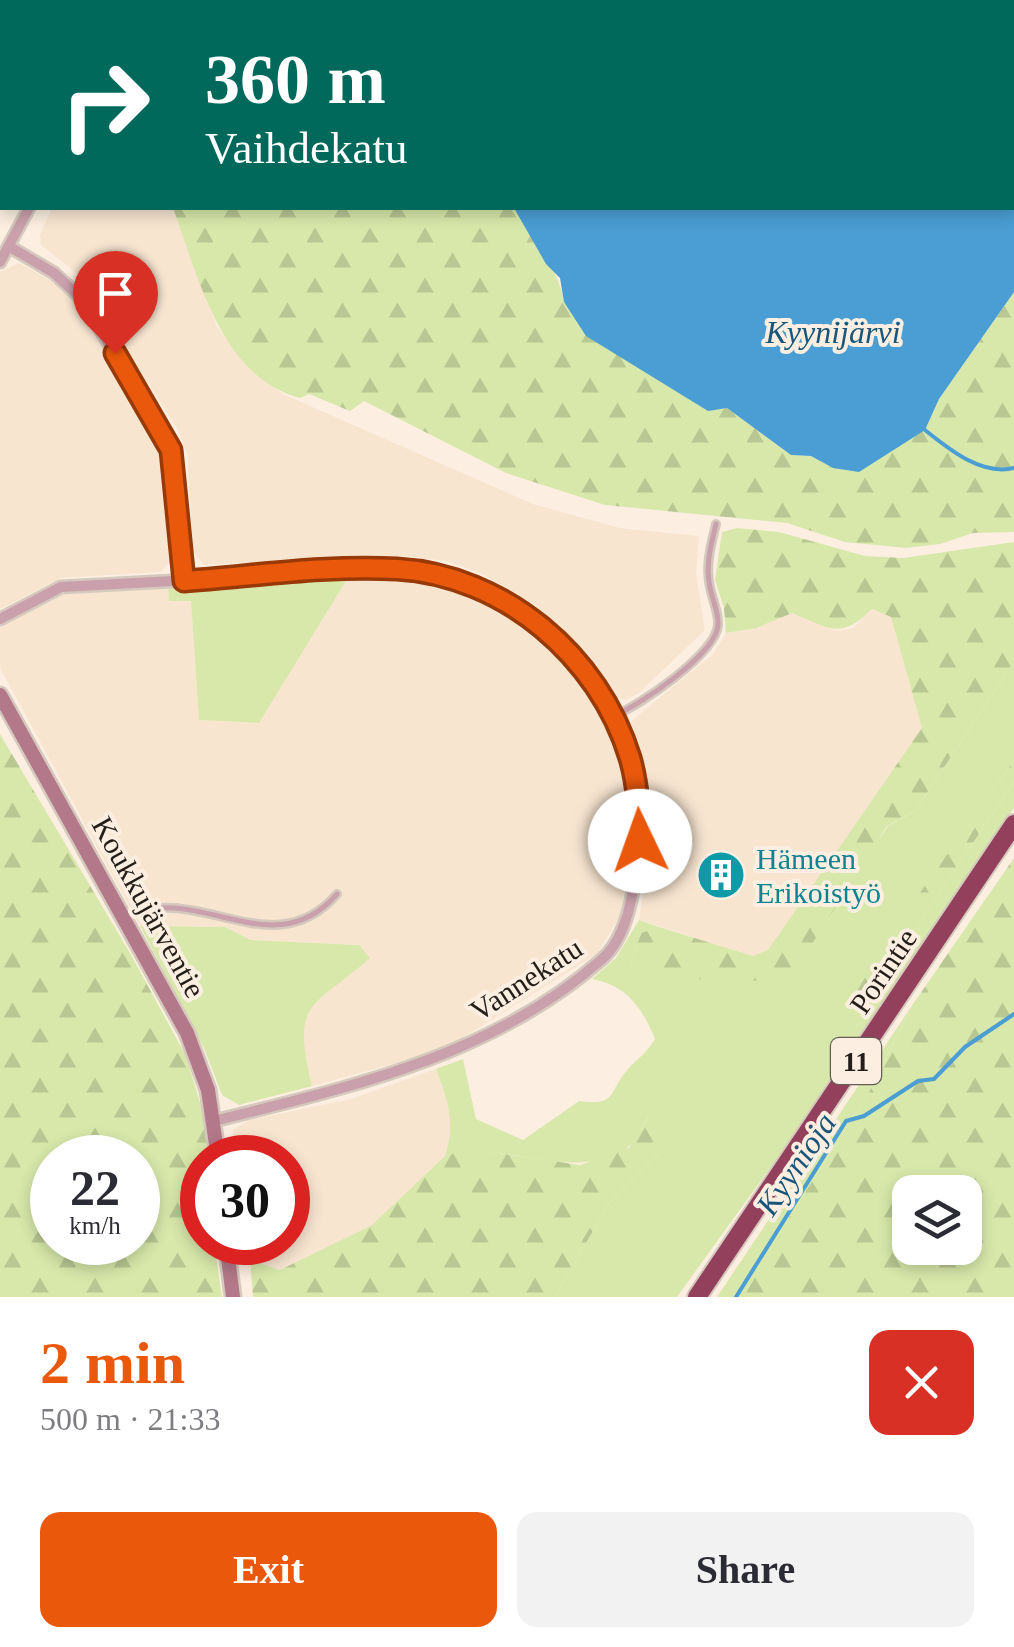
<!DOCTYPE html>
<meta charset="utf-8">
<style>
body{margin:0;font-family:"Times New Roman",serif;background:#f2f2f3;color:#2b2b33;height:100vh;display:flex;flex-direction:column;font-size:38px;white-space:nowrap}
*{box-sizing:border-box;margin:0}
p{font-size:32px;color:#7c7c81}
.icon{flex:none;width:55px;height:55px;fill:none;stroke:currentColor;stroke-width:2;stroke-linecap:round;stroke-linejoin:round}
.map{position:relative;height:1297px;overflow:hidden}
.drawer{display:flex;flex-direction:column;background:#fff;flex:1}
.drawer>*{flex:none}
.top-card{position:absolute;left:0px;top:0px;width:1015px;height:210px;box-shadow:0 5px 15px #0003;background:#00695c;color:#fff;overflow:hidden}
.controls{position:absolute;left:892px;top:1175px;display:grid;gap:20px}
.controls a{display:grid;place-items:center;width:90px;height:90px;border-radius:20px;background:#fff;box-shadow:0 5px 15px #0003;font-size:50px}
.speed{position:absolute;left:30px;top:1135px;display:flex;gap:20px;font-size:50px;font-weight:700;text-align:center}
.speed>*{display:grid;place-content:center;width:130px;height:130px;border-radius:50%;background:#fff;box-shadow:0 5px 15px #0003;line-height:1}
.speed small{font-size:25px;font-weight:400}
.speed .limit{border:15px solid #d22;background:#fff;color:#111}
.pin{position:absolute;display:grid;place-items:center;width:85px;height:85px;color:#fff;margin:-102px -42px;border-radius:50% 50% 50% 0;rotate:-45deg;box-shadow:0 0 10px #0007}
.pin .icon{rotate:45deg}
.me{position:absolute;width:110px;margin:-55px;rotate:357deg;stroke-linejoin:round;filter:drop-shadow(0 0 8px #0008)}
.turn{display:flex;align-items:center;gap:35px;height:210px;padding:0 40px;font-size:45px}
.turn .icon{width:130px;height:130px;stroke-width:2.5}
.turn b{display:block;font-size:70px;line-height:85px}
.round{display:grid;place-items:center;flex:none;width:105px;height:105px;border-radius:20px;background:#f2f2f3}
.overview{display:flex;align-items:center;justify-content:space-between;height:170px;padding:0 40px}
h1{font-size:60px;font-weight:800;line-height:75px;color:#ea580c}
.primary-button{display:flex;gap:20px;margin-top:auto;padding:20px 40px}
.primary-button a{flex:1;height:115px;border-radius:20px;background:#ea580c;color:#fff;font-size:40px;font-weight:800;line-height:115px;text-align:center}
.primary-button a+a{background:#f2f2f3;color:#2b2b33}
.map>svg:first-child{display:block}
.built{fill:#f7e5d0}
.green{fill:#d8e8aa}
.forest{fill:url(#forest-firs);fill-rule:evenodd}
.water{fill:#4a9ed3}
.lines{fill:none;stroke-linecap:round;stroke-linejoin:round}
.stream{stroke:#4a9ed3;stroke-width:4}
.lane-casing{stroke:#d5c9bd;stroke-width:10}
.street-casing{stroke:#d5c9bd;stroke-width:15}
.secondary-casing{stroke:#d5c9bd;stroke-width:19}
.highway-casing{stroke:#d5c9bd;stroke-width:22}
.lane{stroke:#c9a0ab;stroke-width:5}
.street{stroke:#c9a0ab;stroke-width:10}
.secondary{stroke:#b37889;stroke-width:14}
.highway{stroke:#92405c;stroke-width:18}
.route-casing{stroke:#983908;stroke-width:25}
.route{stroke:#ea580c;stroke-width:18}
.labels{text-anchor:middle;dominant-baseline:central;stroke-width:8;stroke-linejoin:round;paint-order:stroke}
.shield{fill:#fcefe1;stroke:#645d55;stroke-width:2.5}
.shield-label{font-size:28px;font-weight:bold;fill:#231e19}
.culture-label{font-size:30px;fill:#0d838f;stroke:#fcefe1;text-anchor:start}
.street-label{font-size:30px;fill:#231e19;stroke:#fcefe1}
.water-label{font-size:32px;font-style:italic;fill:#18567b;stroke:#fcefe1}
</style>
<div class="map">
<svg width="1014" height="1297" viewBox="0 0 1014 1297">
<defs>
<pattern id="forest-firs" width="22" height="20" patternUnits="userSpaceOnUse" patternTransform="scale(2.5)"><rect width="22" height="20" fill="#d8e8aa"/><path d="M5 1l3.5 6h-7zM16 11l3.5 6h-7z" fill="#b9c792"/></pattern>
</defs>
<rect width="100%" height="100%" fill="#fcefe1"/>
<g class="built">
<path d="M52,208H173L217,327L254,372L283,394L533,504L620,528L699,536L696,573L705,630L639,693L625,700L615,696L573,640L534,604L484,575L447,561L403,556L204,565L193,551L187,454L178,430L80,276L41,245L40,235Z"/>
<path d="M19,263L55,283L76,304L159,442L167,466L175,558L160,572L61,578L0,609V272Z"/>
<path d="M349,576L429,581L501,606L531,624L564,655L607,721L622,757L632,801L634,842L620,916L597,954L464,1037L422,1056L312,1086L301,1041L305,1014L323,993L369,958L359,945L251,940L225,927L140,926L0,668V628L61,595L168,587L170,600H191L199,720L259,723Z"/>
<path d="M872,609L891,617L922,728L768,951L753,956L639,920L652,845L651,796L629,729L631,721L713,654L726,633L756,628L792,612L836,631L853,628Z"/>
<path d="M436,1069L450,1108L452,1134L445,1156L372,1225L280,1270L250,1260L247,1243L288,1242V1158L232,1157L233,1130L249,1120L351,1099Z"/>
</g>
<g class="green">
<path d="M349,576L259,723L199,720L191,601H169L168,587Z"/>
<path d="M1014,662V760L850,993L870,996L1014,782V808L793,1136L677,1297H555L609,1203L659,1154L648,1118C642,1127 635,1143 626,1149C569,1184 504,1138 445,1156C456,1123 448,1101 436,1069L463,1059L476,1119L523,1140L579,1101C618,1106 607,1093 628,1069C638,1058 647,1053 655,1039C642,1007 626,985 592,979L616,958L639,920L659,927L641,933L630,968L779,981L888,826L915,811Z"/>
<path d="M140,926L225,927L251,940L359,945L370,958C311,1010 291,999 312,1086L239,1105L222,1095L204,1048Z"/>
<path d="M913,1004L867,1096L738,1297H717Z"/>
</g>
<g class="forest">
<path d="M173,208H514C532,238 559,269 564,302L668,385L707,410L727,408L791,455L811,456L833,468L925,430L939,399L1014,292V532L973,533L940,544L906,548L845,542L787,523L605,505L506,473L364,401L350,411L309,394L300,398C220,377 198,275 173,208Z"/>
<path d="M737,528L779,532L865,556L903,558L1014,542V662L915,811L887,826L794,972L779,981L650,978L630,968L641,933L659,927L753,956L768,950L922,728L891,617L872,609C840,641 830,628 792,613L756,628L726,633L724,608L715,580L722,532Z"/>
<path d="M0,734L130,953L186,1056L204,1116L207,1157L202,1158V1242L214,1243L222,1297H0ZM52,1158H138V1242H52Z"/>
<path d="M1014,760V782L870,996L849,993Z"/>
<path d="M1014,858V1297H738L867,1096L913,1004ZM965,1192V1248H910V1192Z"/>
<path d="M649,1117L660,1125L659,1154L609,1203L555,1297H253L250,1260L280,1270L372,1225L445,1156L470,1149L580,1165L629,1148Z"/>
</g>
<path class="water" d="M574,0H1014V292L939,399L925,430L859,472L833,468L811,456L791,455L727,408L708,411L586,336L564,302L560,278L546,264L514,208H1012V2Z"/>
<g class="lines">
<g class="stream">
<path d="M925,430C950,450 982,476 1014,468"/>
<path d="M736,1297L846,1121L864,1116L918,1081L934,1079L965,1047L1014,1014"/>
</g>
<g class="lane-casing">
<g id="lane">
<path d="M613,716C639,706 716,654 718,625C719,613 712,599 710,587C705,565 711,545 716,524"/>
<path d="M126,917C198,881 273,968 337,894"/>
</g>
</g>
<g class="street-casing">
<g id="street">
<path d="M37,0V2"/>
<path d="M10,247L54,273L83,300L171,450L184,581"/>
<path d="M0,262L29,208"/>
<path d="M0,619L61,587L398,569C546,593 656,706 637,863C633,895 627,938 601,960C492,1056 350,1087 214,1121"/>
</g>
</g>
<g class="secondary-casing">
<g id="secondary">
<path d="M0,695L187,1033L208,1090L218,1158"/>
<path d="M226,1242L233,1297"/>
</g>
</g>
<g class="highway-casing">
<path id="highway" d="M697,1297L1014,824"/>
</g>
<use href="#lane" class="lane"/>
<use href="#street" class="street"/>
<use href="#secondary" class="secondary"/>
<use href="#highway" class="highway"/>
</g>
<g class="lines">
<g class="route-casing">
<path id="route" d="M115,353L171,450L184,581C254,576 327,565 397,569C504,575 599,656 630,758C638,785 639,814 640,841"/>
</g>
<use href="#route" class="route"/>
</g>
<defs>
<g id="building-disc" transform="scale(2.5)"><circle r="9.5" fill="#0f9aa8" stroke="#fcefe1"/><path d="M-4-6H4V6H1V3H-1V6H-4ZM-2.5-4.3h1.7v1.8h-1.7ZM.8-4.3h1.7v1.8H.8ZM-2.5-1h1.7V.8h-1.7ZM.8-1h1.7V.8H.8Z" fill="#fff"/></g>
</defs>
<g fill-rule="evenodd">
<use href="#building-disc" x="721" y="875"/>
</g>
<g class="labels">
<rect class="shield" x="831" y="1038" width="50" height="46" rx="8"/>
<g class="shield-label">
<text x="856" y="1061">11</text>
</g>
<g class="culture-label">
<text x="756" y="858">Hämeen<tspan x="756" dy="34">Erikoistyö</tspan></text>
</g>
<g class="street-label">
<text transform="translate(149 907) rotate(61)">Koukkujärventie</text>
<text transform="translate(883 971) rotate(-56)">Porintie</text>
<text transform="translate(526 979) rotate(-33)">Vannekatu</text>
</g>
<g class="water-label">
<text x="833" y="332">Kyynijärvi</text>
<text transform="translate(796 1164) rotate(-56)">Kyynioja</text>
</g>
</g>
</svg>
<div class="controls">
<a><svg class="icon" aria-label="layers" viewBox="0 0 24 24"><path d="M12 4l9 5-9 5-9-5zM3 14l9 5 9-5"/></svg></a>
</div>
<div class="speed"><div>22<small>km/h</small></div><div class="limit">30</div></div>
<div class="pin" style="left:115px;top:353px;background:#d93025"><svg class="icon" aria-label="arrive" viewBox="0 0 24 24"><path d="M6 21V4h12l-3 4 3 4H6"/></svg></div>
<svg class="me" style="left:640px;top:841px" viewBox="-20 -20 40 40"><circle r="19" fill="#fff"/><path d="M0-13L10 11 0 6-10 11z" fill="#ea580c"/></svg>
<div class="top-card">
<div class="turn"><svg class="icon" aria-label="right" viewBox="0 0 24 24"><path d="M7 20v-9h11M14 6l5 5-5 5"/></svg><div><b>360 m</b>Vaihdekatu</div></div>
</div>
</div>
<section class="drawer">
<div class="overview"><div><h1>2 min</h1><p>500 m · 21:33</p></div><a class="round" style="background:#d93025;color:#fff"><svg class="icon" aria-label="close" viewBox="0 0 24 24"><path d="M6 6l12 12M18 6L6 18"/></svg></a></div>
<div class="primary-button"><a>Exit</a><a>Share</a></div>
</section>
